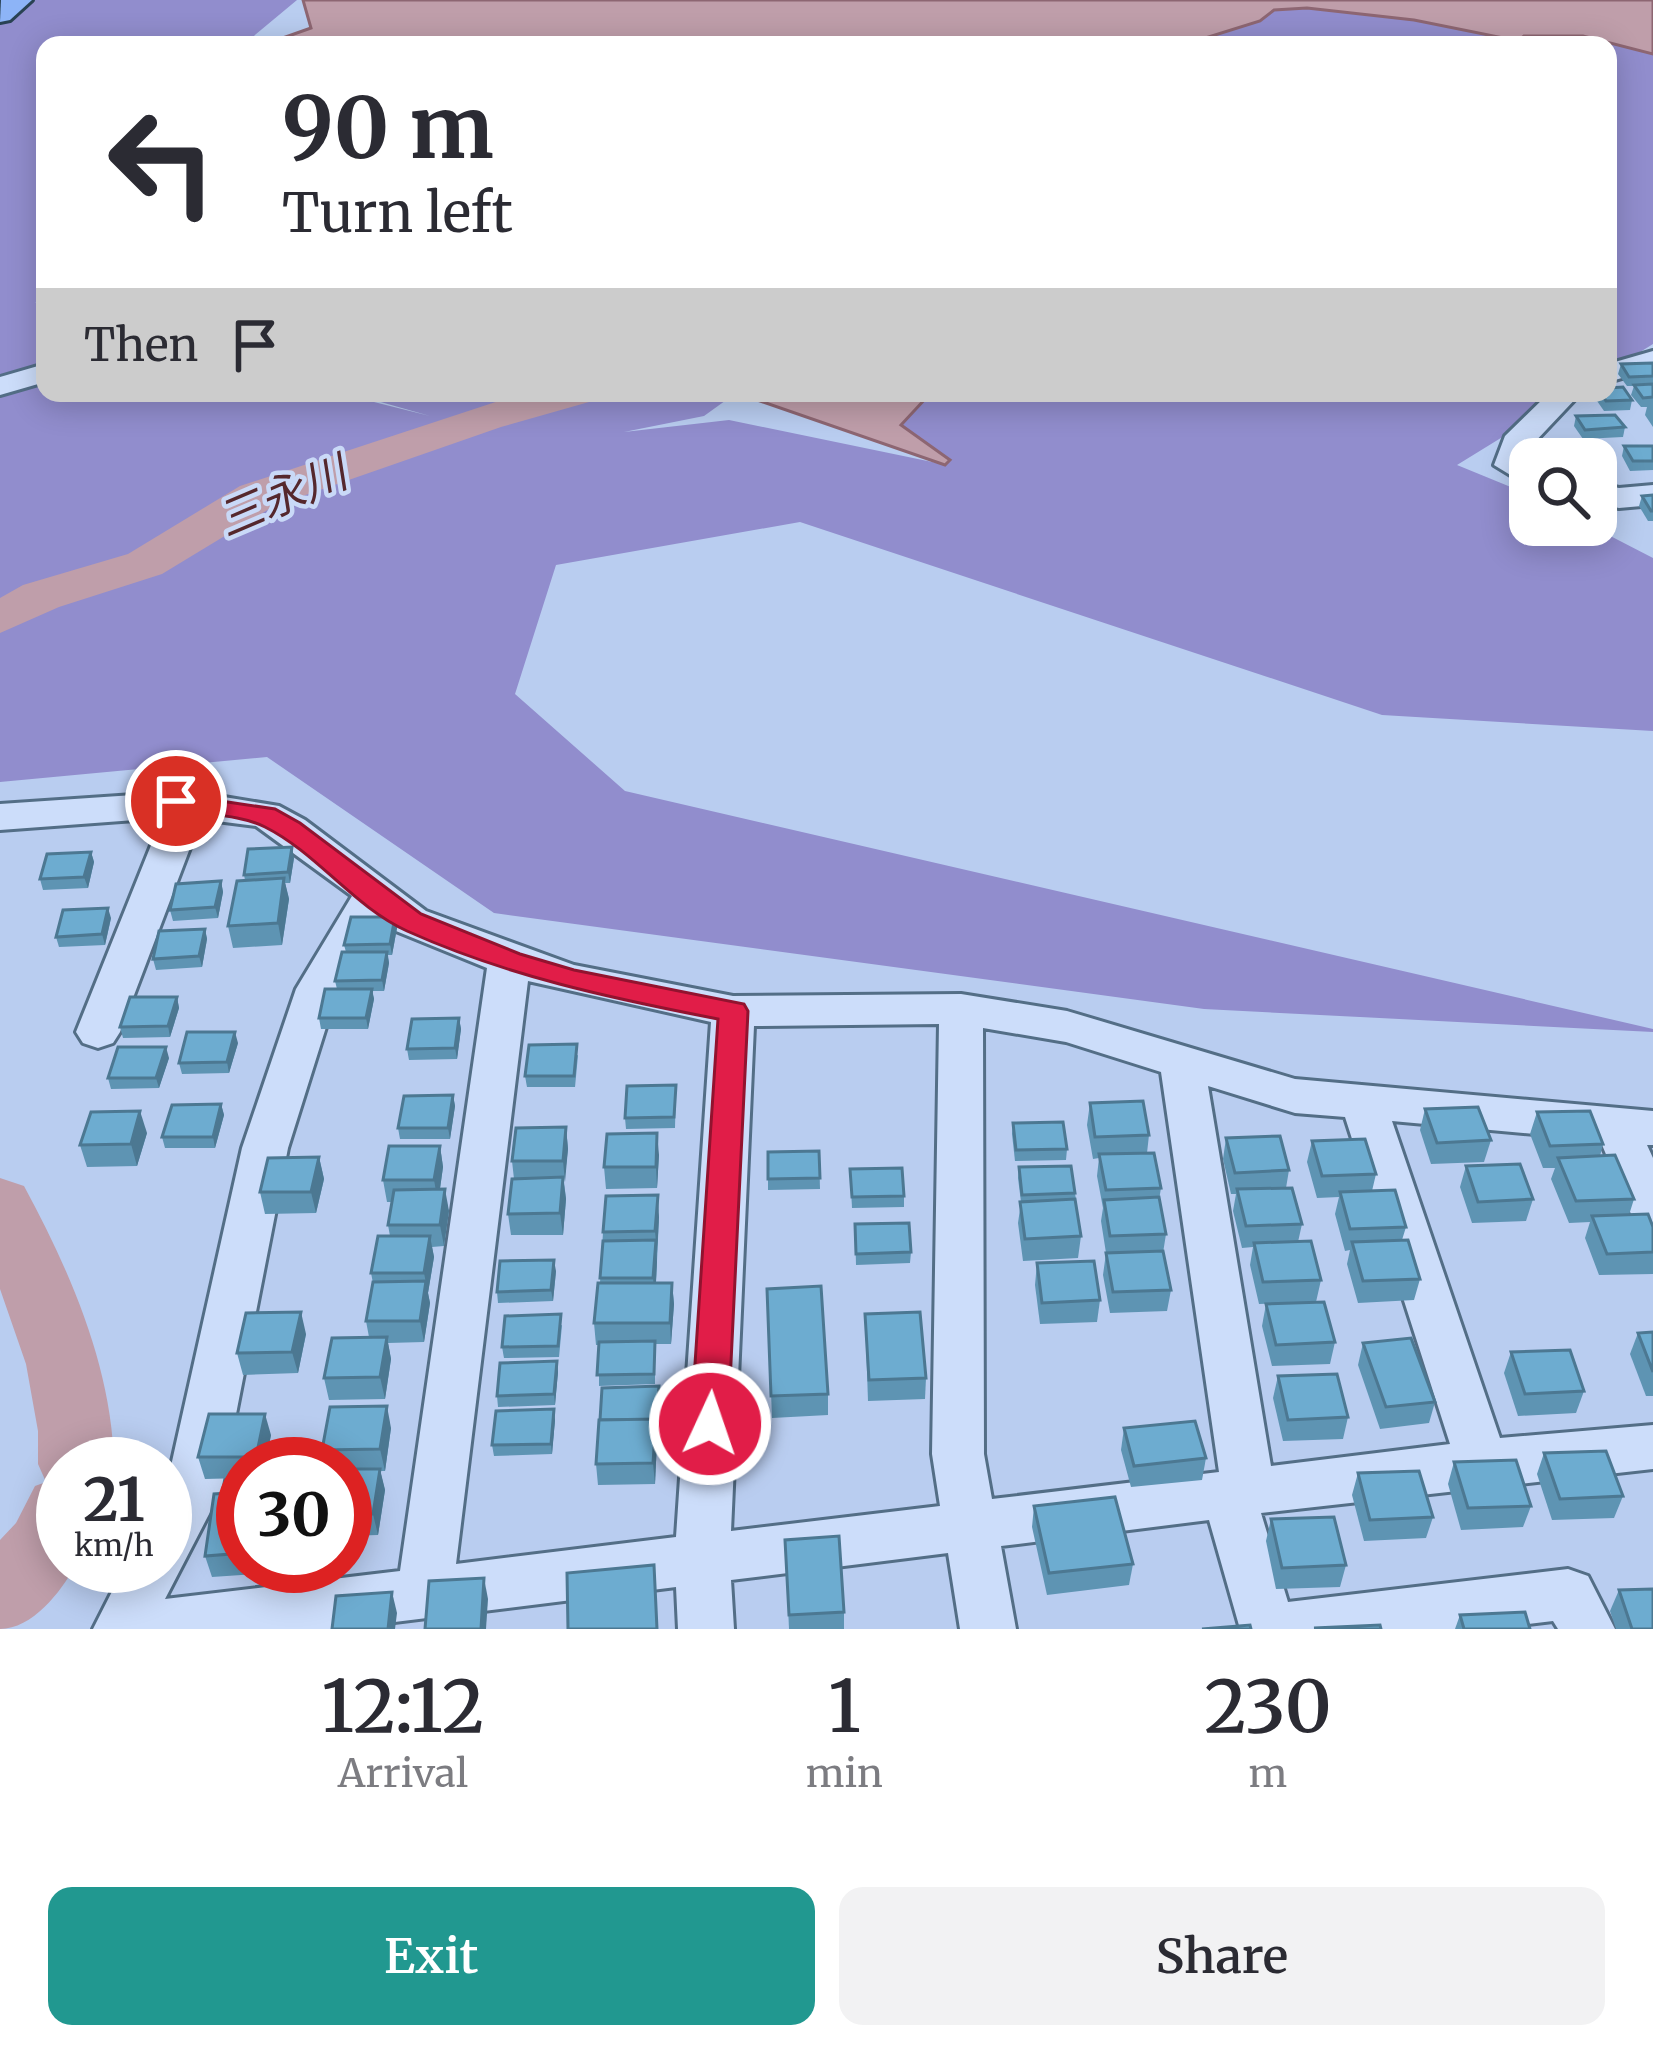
<!DOCTYPE html>
<meta charset="utf-8">
<style>
body{margin:0;font-family:Merriweather,"Noto Sans JP",serif;background:#f2f2f3;color:#2b2b33;height:100vh;display:flex;flex-direction:column;font-size:45px;white-space:nowrap}
*{box-sizing:border-box;margin:0}
p{font-size:39px;color:#7c7c81}
.icon{flex:none;width:66px;height:66px;fill:none;stroke:currentColor;stroke-width:2;stroke-linecap:round;stroke-linejoin:round}
.map{position:relative;height:1629px;overflow:hidden}
.details{display:flex;flex-direction:column;background:#fff;flex:1}
.details>*{flex:none}
.hud{position:absolute;left:36px;top:36px;width:1581px;height:366px;border-radius:24px;box-shadow:0 6px 30px #0003;background:#fff;color:#2b2b33;overflow:hidden}
.tools{position:absolute;left:1509px;top:438px;display:grid;gap:24px}
.tools a{display:grid;place-items:center;width:108px;height:108px;border-radius:24px;background:#fff;box-shadow:0 6px 30px #0003;font-size:60px}
.speed{position:absolute;left:36px;top:1437px;display:flex;gap:24px;font-size:60px;font-weight:700;text-align:center}
.speed>*{display:grid;place-content:center;width:156px;height:156px;border-radius:50%;background:#fff;box-shadow:0 6px 30px #0003;line-height:1}
.speed small{font-size:30px;font-weight:400}
.speed .limit{border:18px solid #d22;background:#fff;color:#111}
.pin{position:absolute;display:grid;place-items:center;width:102px;height:102px;color:#fff;margin:-51px;border:6px solid #fff;border-radius:50%;box-shadow:0 3px 12px #0007}
.me{position:absolute;width:132px;margin:-66px;rotate:3deg;stroke-linejoin:round;filter:drop-shadow(0 0 9px #0008)}
.turn{display:flex;align-items:center;gap:42px;height:252px;padding:0 48px;font-size:54px}
.turn .icon{width:156px;height:156px;stroke-width:2.5}
.turn b{display:block;font-size:84px;line-height:102px}
.then{display:flex;align-items:center;height:114px;padding:0 48px;background:#0003;gap:24px;font-size:45px}
.eta{display:flex;justify-content:space-evenly;align-items:center;height:204px;text-align:center}
.eta b{font-size:72px;font-weight:600;line-height:84px}
.button{display:flex;gap:24px;margin-top:auto;padding:24px 48px}
.button a{flex:1;height:138px;border-radius:24px;background:#219890;color:#fff;font-size:48px;font-weight:600;line-height:138px;text-align:center}
.button a+a{background:#f2f2f3;color:#2b2b33}
.map>svg:first-child{display:block}
.green{fill:#918dcd}
.water{fill:#bf9eaa;stroke:#8d6672;stroke-width:3}
.lines{fill:none;stroke-linecap:round;stroke-linejoin:round}
.river{fill:#bf9eaa;fill-rule:evenodd}
.minor-casing{stroke:#536e86;stroke-width:6}
.major-casing{stroke:#294253;stroke-width:6}
.minor{fill:#ccddfa;fill-rule:evenodd}
.major{fill:#8db4f7;fill-rule:evenodd}
.wall{fill:#5e94b3}
.shaded-wall{fill:#4c7892}
.building{fill:#6dacd0;stroke:#4c7892;stroke-width:3}
.route{fill:#e11d48;stroke:#92132f;stroke-width:3}
.labels{text-anchor:middle;dominant-baseline:central;stroke-width:9;stroke-linejoin:round;paint-order:stroke}
.water-label{font-size:45px;font-style:italic;fill:#55282d;stroke:#c9d9f7}
</style>
<div class="map">
<svg width="1653" height="1629" viewBox="0 0 1653 1629">
<rect width="100%" height="100%" fill="#b9cdf0"/>
<g class="green">
<path d="M0,0H297L243,45H45V304L35,302L45,308V393H338L430,416L349,393H736L704,416L624,432L729,420L942,464L900,425L917,393H1574L1457,465L1530,495V525H1589L1653,558V731L1382,715L800,522L556,565L515,694L625,791L1653,1029V1032L1204,1009L494,913L267,757L0,782Z"/>
<path d="M1307,8L1414,20L1518,41L1524,36H1583L1653,54V344L1608,372V45H1183L1260,21L1274,10Z"/>
</g>
<g class="water">
<path d="M303,0H1653V54L1583,36H1524L1518,41L1414,20L1307,8L1274,10L1260,21L1183,45H263L311,28Z"/>
<path d="M737,393H919L927,397L901,425L950,460L945,465Z"/>
</g>
<g class="lines">
<g class="river">
<path d="M523,393H595L589,402L501,427L274,506L162,574L59,607L0,633V598L23,585L128,554L240,486Z"/>
<path d="M0,1178L24,1186C70,1271 112,1367 114,1464H63V1566H75C61,1592 32,1629 0,1629V1540L16,1523L35,1486L46,1482L38,1464V1431L26,1364L0,1289Z"/>
</g>
<g class="minor-casing">
<g id="minor">
<path d="M1653,351V369L1608,382V364Z"/>
<path d="M45,364V382L0,395V377Z"/>
<path d="M1549,393H1581L1531,446L1527,462L1530,487L1494,465L1505,436Z"/>
<path d="M1596,483L1619,488L1653,485V505L1619,508L1596,503Z"/>
<path d="M208,790L224,797L279,806L305,820L426,911L574,965L733,996L961,994L1067,1011L1295,1079L1653,1111V1145H1647L1653,1158V1231L1636,1226L1600,1140L1392,1121L1500,1438L1653,1425V1469L1261,1513L1288,1602L1568,1569L1588,1576L1615,1629H1558L1553,1621L1488,1629H1240L1209,1520L1001,1546L1016,1629H960L948,1553L731,1580L734,1629H678L676,1587L338,1629H93L125,1566H165V1493L242,1148L296,989L352,896L256,826L201,819L120,1032L113,1043L98,1048L83,1043L76,1032L162,818L0,830V804ZM380,918L396,931L487,968L400,1571L165,1599L221,1491L288,1148L338,989ZM528,981L711,1022L676,1537L456,1564ZM939,1024L932,1454L940,1506L731,1531L754,1026ZM983,1028L1066,1042L1161,1072L1219,1472L992,1499L984,1454ZM1208,1086L1295,1113L1345,1117L1450,1444L1271,1466Z"/>
</g>
</g>
<g class="major-casing">
<path id="major" d="M32,0L10,20L0,22L1,0Z"/>
</g>
<use href="#minor" class="minor"/>
<use href="#major" class="major"/>
</g>
<g class="wall">
<path d="M1653,363V427L1645,415L1647,407H1641L1631,395L1634,386H1627L1618,374L1621,364Z"/>
<path d="M1596,393H1608L1632,400L1630,410L1604,411L1595,398Z"/>
<path d="M1576,416L1625,427L1623,437L1583,439L1574,426Z"/>
<path d="M1624,446H1653V470L1630,471L1622,456Z"/>
<path d="M1653,495V521H1648L1639,506L1642,496Z"/>
<path d="M91,852L94,862L88,888L43,890L40,879Z"/>
<path d="M294,858L290,883H285L289,899L282,945L233,948L228,926L245,880L244,875Z"/>
<path d="M221,881L223,892L218,918L173,921L170,910Z"/>
<path d="M395,917L397,928L392,955H388L389,963L384,991H372L374,999L368,1029H321L319,1018L337,989L335,981L346,952L344,945Z"/>
<path d="M111,918L105,945L59,947L56,937Z"/>
<path d="M205,929L207,939L202,967L156,970L153,959Z"/>
<path d="M177,997L179,1008L170,1037L123,1038L120,1027Z"/>
<path d="M459,1018L461,1029L457,1059L409,1060L407,1049Z"/>
<path d="M238,1043L229,1073L182,1074L179,1063Z"/>
<path d="M578,1055L575,1087H527L525,1076Z"/>
<path d="M169,1058L159,1088L111,1089L108,1078Z"/>
<path d="M676,1085L675,1128L626,1129L625,1118Z"/>
<path d="M453,1095L455,1106L450,1139H400L398,1128Z"/>
<path d="M1090,1103L1149,1135L1147,1153L1161,1188L1159,1200L1166,1234L1163,1253L1171,1290L1167,1311L1110,1313L1103,1275L1106,1253L1101,1221L1103,1208L1097,1176L1099,1158L1093,1159L1087,1125Z"/>
<path d="M221,1104L224,1115L215,1148H165L162,1137Z"/>
<path d="M1425,1109L1491,1140L1484,1162L1431,1164L1420,1130Z"/>
<path d="M1537,1112L1603,1144L1600,1156L1634,1199L1629,1215L1653,1227V1274L1599,1275L1585,1238L1590,1222L1569,1223L1551,1179L1555,1168H1543L1530,1134Z"/>
<path d="M1013,1123L1067,1149L1066,1160L1015,1161L1012,1134Z"/>
<path d="M566,1127L568,1149L564,1182L566,1199L563,1235H511L508,1214L514,1179L512,1161Z"/>
<path d="M147,1133L137,1166L87,1167L80,1145Z"/>
<path d="M1226,1138L1289,1170L1286,1188L1302,1224L1298,1242L1321,1280L1316,1302L1259,1304L1250,1265L1253,1247L1242,1248L1233,1211L1236,1194H1231L1223,1159Z"/>
<path d="M1312,1141L1376,1174L1372,1191L1406,1227L1402,1240L1420,1279L1414,1300L1358,1303L1347,1264L1350,1250L1345,1251L1335,1214L1339,1197L1317,1198L1307,1162Z"/>
<path d="M440,1146L443,1167L440,1189L449,1211L444,1246L432,1247L434,1257L428,1293L430,1303L424,1342L388,1343L391,1359L385,1399L329,1400L324,1378L369,1337L366,1321L373,1283L371,1273L390,1236L388,1225L392,1202H387L383,1180Z"/>
<path d="M819,1151L820,1189L768,1190V1152Z"/>
<path d="M659,1155L657,1188L606,1189L604,1167Z"/>
<path d="M319,1157L324,1179L316,1213L265,1214L260,1192Z"/>
<path d="M1466,1166L1533,1199L1526,1221L1472,1223L1460,1187Z"/>
<path d="M1019,1167L1075,1193L1081,1236L1078,1258L1023,1261L1018,1223L1021,1202L1018,1178Z"/>
<path d="M850,1169L904,1196V1207L852,1208Z"/>
<path d="M659,1217L656,1283H672L674,1304L671,1344H655V1384L599,1386V1345H596L594,1323L600,1283L603,1232Z"/>
<path d="M855,1224L911,1252L910,1263L856,1265Z"/>
<path d="M1037,1263L1100,1300L1097,1322L1040,1324L1035,1285Z"/>
<path d="M556,1271L553,1301L498,1303L497,1292Z"/>
<path d="M767,1289L828,1394V1415L772,1418Z"/>
<path d="M1266,1304L1335,1342L1330,1364L1272,1366L1262,1326Z"/>
<path d="M865,1314L926,1378L925,1399L868,1401Z"/>
<path d="M562,1325L559,1357L504,1358L502,1347Z"/>
<path d="M1653,1332V1396H1646L1630,1354L1638,1333Z"/>
<path d="M306,1334L298,1373L243,1375L237,1353Z"/>
<path d="M1363,1343L1435,1402L1429,1423L1380,1429L1358,1365Z"/>
<path d="M1511,1352L1584,1391L1576,1413L1518,1416L1504,1373Z"/>
<path d="M557,1361L558,1372L555,1405L498,1407L497,1396Z"/>
<path d="M1278,1376L1348,1417L1343,1439L1283,1441L1273,1398Z"/>
<path d="M659,1397L655,1484L598,1485L596,1464Z"/>
<path d="M555,1420L552,1454L494,1456L492,1445Z"/>
<path d="M391,1428L385,1471H380L385,1490L378,1535L345,1536V1464H326L322,1450Z"/>
<path d="M1124,1428L1206,1458L1202,1480L1131,1487L1121,1450Z"/>
<path d="M271,1435L265,1464H243V1478L205,1479L198,1457Z"/>
<path d="M1544,1453L1623,1496L1614,1518L1552,1520L1537,1474Z"/>
<path d="M1454,1462L1531,1506L1523,1527L1461,1530L1448,1484Z"/>
<path d="M1358,1473L1433,1517L1426,1538L1364,1541L1352,1495Z"/>
<path d="M243,1492V1566H271L270,1573L212,1577L205,1556Z"/>
<path d="M1034,1506L1133,1564L1129,1585L1047,1595L1032,1527Z"/>
<path d="M1271,1519L1346,1565L1340,1587L1276,1589L1266,1541Z"/>
<path d="M785,1540L844,1612V1629H789Z"/>
<path d="M1619,1590L1653,1629H1616L1610,1611Z"/>
<path d="M1460,1615L1530,1629H1455Z"/>
</g>
<g class="shaded-wall">
<path d="M292,847L294,858L290,883L288,872Z"/>
<path d="M91,852L94,862L88,888L84,877Z"/>
<path d="M284,878L289,899L282,945L278,923Z"/>
<path d="M221,881L223,892L218,918L215,907Z"/>
<path d="M108,908L111,918L105,945L102,934Z"/>
<path d="M395,917L397,928L392,955L390,944Z"/>
<path d="M205,929L207,939L202,967L199,956Z"/>
<path d="M387,952L389,963L384,991L382,980Z"/>
<path d="M372,989L374,999L368,1029L366,1018Z"/>
<path d="M177,997L179,1008L170,1037L168,1026Z"/>
<path d="M459,1018L461,1029L457,1059L455,1048Z"/>
<path d="M235,1032L238,1043L229,1073L227,1062Z"/>
<path d="M166,1047L169,1058L159,1088L156,1078Z"/>
<path d="M453,1095L455,1106L450,1139L448,1128Z"/>
<path d="M221,1104L224,1115L215,1148L213,1137Z"/>
<path d="M140,1111L147,1133L137,1166L131,1144Z"/>
<path d="M566,1127L568,1149L565,1182L563,1161Z"/>
<path d="M657,1133L659,1155L657,1188L656,1167Z"/>
<path d="M440,1146L443,1167L438,1202L434,1180Z"/>
<path d="M319,1157L324,1179L316,1213L311,1192Z"/>
<path d="M563,1177L566,1199L563,1235L560,1213Z"/>
<path d="M445,1189L449,1211L444,1246L440,1225Z"/>
<path d="M658,1195L659,1217L657,1253L655,1231Z"/>
<path d="M430,1236L434,1257L428,1293L430,1303L424,1342L420,1321L426,1283L424,1273Z"/>
<path d="M656,1240L657,1262L655,1299L653,1278Z"/>
<path d="M554,1260L556,1271L553,1301L551,1290Z"/>
<path d="M672,1283L674,1304L671,1344L670,1323Z"/>
<path d="M301,1312L306,1334L298,1373L292,1352Z"/>
<path d="M387,1337L391,1359L385,1399L380,1377Z"/>
<path d="M557,1361L558,1372L555,1405L554,1394Z"/>
<path d="M387,1406L391,1428L385,1471L380,1449Z"/>
<path d="M554,1409L555,1420L552,1454L551,1444Z"/>
<path d="M265,1414L271,1435L265,1464H258L256,1457Z"/>
<path d="M656,1419L657,1441L655,1484L653,1463Z"/>
<path d="M380,1469L385,1490L378,1535L373,1514Z"/>
<path d="M484,1578L488,1599L486,1629H481Z"/>
<path d="M392,1592L397,1613L395,1629H388Z"/>
</g>
<g class="building">
<path d="M1653,363V376L1629,377L1621,364Z"/>
<path d="M1653,384V397L1643,398L1634,385Z"/>
<path d="M1623,387L1632,400L1606,401L1601,393H1608V388Z"/>
<path d="M1615,415L1625,427L1585,430L1576,416Z"/>
<path d="M1624,446H1653V461H1633Z"/>
<path d="M1653,495V511H1651L1642,496Z"/>
<path d="M292,847L288,872L244,875L248,849Z"/>
<path d="M91,852L84,877L40,879L47,854Z"/>
<path d="M284,878L278,923L228,926L237,881Z"/>
<path d="M221,881L215,907L170,910L176,884Z"/>
<path d="M108,908L102,934L56,937L63,910Z"/>
<path d="M351,917H395L390,944L344,945Z"/>
<path d="M205,929L199,956L153,959L159,931Z"/>
<path d="M342,952H387L382,980L335,981Z"/>
<path d="M325,989H372L366,1018H319Z"/>
<path d="M130,997H177L168,1026L120,1027Z"/>
<path d="M459,1018L455,1048L407,1049L412,1019Z"/>
<path d="M187,1032H235L227,1062L179,1063Z"/>
<path d="M577,1044L574,1076H525L529,1045Z"/>
<path d="M118,1047H166L156,1078H108Z"/>
<path d="M676,1085L674,1117L625,1118L627,1086Z"/>
<path d="M453,1095L448,1128H398L404,1096Z"/>
<path d="M1143,1101L1149,1135L1095,1137L1090,1103Z"/>
<path d="M221,1104L213,1137H162L172,1105Z"/>
<path d="M1478,1107L1491,1140L1437,1143L1425,1109Z"/>
<path d="M140,1111L131,1144L80,1145L91,1112Z"/>
<path d="M1590,1111L1603,1144L1550,1146L1537,1112Z"/>
<path d="M1063,1122L1067,1149L1016,1150L1013,1123Z"/>
<path d="M566,1127L563,1161H512L516,1128Z"/>
<path d="M657,1133L656,1167H604L607,1134Z"/>
<path d="M1280,1136L1289,1170L1235,1173L1226,1138Z"/>
<path d="M1365,1139L1376,1174L1322,1176L1312,1141Z"/>
<path d="M389,1146H440L434,1180H383Z"/>
<path d="M819,1151L820,1178L768,1179V1152Z"/>
<path d="M1154,1153L1161,1188L1106,1190L1099,1154Z"/>
<path d="M1615,1155L1634,1199L1576,1201L1558,1158Z"/>
<path d="M319,1157L311,1192H260L268,1158Z"/>
<path d="M1520,1164L1533,1199L1478,1202L1466,1166Z"/>
<path d="M1071,1166L1075,1193L1022,1195L1019,1167Z"/>
<path d="M902,1168L904,1196L852,1197L850,1169Z"/>
<path d="M563,1177L560,1213L508,1214L512,1179Z"/>
<path d="M1292,1188L1302,1224L1246,1226L1237,1189Z"/>
<path d="M445,1189L440,1225H388L394,1190Z"/>
<path d="M1395,1190L1406,1227L1350,1229L1340,1192Z"/>
<path d="M658,1195L655,1231L603,1232L606,1196Z"/>
<path d="M1159,1197L1166,1234L1110,1236L1104,1200Z"/>
<path d="M1075,1199L1081,1236L1025,1239L1020,1202Z"/>
<path d="M1648,1214L1653,1227V1252L1607,1254L1592,1216Z"/>
<path d="M909,1223L911,1252L856,1254L855,1224Z"/>
<path d="M378,1236H430L424,1273H371Z"/>
<path d="M656,1240L653,1278H600L603,1241Z"/>
<path d="M1408,1240L1420,1279L1363,1281L1352,1242Z"/>
<path d="M1311,1241L1321,1280L1263,1282L1254,1243Z"/>
<path d="M1163,1251L1171,1290L1113,1292L1106,1253Z"/>
<path d="M554,1260L551,1290L497,1292L500,1261Z"/>
<path d="M1094,1261L1100,1300L1042,1303L1037,1263Z"/>
<path d="M426,1281L420,1321H366L373,1282Z"/>
<path d="M598,1283H672L670,1323H594Z"/>
<path d="M821,1286L828,1394L771,1396L767,1289Z"/>
<path d="M1324,1302L1335,1342L1276,1345L1266,1304Z"/>
<path d="M301,1312L292,1352L237,1353L246,1313Z"/>
<path d="M920,1312L926,1378L869,1380L865,1314Z"/>
<path d="M561,1314L558,1346L502,1347L505,1316Z"/>
<path d="M1653,1332V1372L1638,1333Z"/>
<path d="M387,1337L380,1377L324,1378L332,1338Z"/>
<path d="M1411,1338L1435,1402L1386,1407L1363,1343Z"/>
<path d="M655,1341L654,1374L597,1375L599,1342Z"/>
<path d="M1570,1350L1584,1391L1525,1394L1511,1352Z"/>
<path d="M557,1361L554,1394L497,1396L500,1363Z"/>
<path d="M1337,1374L1348,1417L1288,1420L1278,1376Z"/>
<path d="M659,1386L657,1420H600L602,1388Z"/>
<path d="M387,1406L380,1449L322,1450L330,1407Z"/>
<path d="M554,1409L551,1444L492,1445L496,1411Z"/>
<path d="M209,1414H265L256,1457H198Z"/>
<path d="M656,1419L653,1463L596,1464L599,1420Z"/>
<path d="M1195,1421L1206,1458L1134,1466L1124,1428Z"/>
<path d="M1606,1451L1623,1496L1560,1499L1544,1453Z"/>
<path d="M1516,1460L1531,1506L1468,1508L1454,1462Z"/>
<path d="M345,1469H380L373,1514H345Z"/>
<path d="M1419,1471L1433,1517L1370,1520L1358,1473Z"/>
<path d="M243,1492V1553L205,1556L214,1494Z"/>
<path d="M1115,1497L1133,1564L1049,1573L1034,1506Z"/>
<path d="M1334,1517L1346,1565L1282,1568L1271,1519Z"/>
<path d="M839,1536L844,1612L789,1615L785,1540Z"/>
<path d="M654,1565L657,1629H568L567,1573Z"/>
<path d="M484,1578L481,1629H425L429,1581Z"/>
<path d="M1653,1589V1629H1632L1619,1590Z"/>
<path d="M392,1592L388,1629H332L336,1596Z"/>
<path d="M1525,1612L1530,1629H1464L1460,1615Z"/>
<path d="M1250,1625L1251,1629H1202Z"/>
<path d="M1380,1625L1381,1629L1314,1628Z"/>
</g>
<path class="route" d="M176,792L208,793L221,801L275,809L300,823L421,914L520,954L574,970L744,1004L748,1011L728,1424L722,1435L710,1439L697,1435L691,1424L718,1019C610,998 507,976 407,931C354,907 317,853 265,827C238,813 196,815 167,807L163,801Z"/>
<g class="labels">
<g class="water-label">
<text transform="translate(282 496) rotate(-23)">三永川</text>
</g>
</g>
</svg>
<div class="tools">
<a><svg class="icon" aria-label="search" viewBox="0 0 24 24"><circle cx="10" cy="10" r="6"/><path d="M15 15l6 6"/></svg></a>
</div>
<div class="speed"><div>21<small>km/h</small></div><div class="limit">30</div></div>
<div class="pin" style="left:176px;top:801px;background:#d93025"><svg class="icon" aria-label="arrive" viewBox="0 0 24 24"><path d="M6 21V4h12l-3 4 3 4H6"/></svg></div>
<svg class="me" style="left:710px;top:1424px" viewBox="-20 -20 40 40"><circle r="17" fill="#e11d48" stroke="#fff" stroke-width="3"/><path d="M0-11L8 9 0 5-8 9z" fill="#fff"/></svg>
<div class="hud">
<div class="turn"><svg class="icon" aria-label="left" viewBox="0 0 24 24"><path d="M17 20v-9H6M10 6l-5 5 5 5"/></svg><div><b>90 m</b>Turn left</div></div>
<div class="then">Then<svg class="icon" aria-label="arrive" viewBox="0 0 24 24"><path d="M6 21V4h12l-3 4 3 4H6"/></svg></div>
</div>
</div>
<section class="details">
<div class="eta">
<div><b>12:12</b><p>Arrival</p></div>
<div><b>1</b><p>min</p></div>
<div><b>230</b><p>m</p></div>
</div>
<div class="button"><a>Exit</a><a>Share</a></div>
</section>
